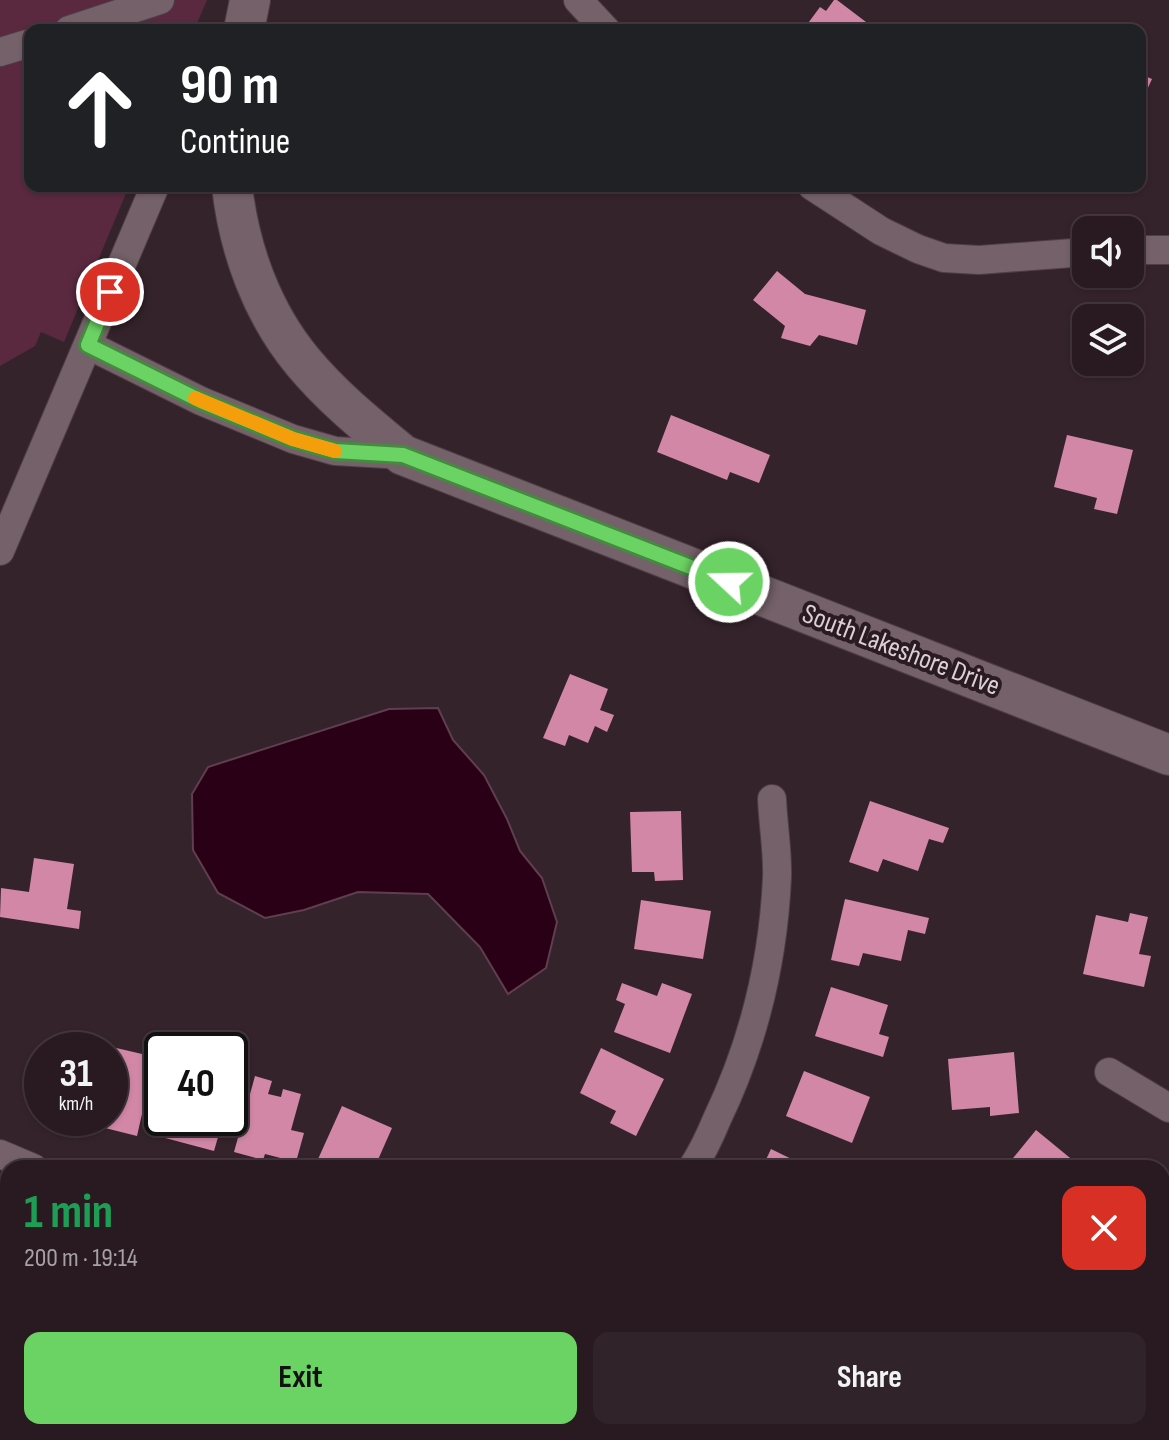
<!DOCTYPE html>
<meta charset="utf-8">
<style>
body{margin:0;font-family:"Sofia Sans Condensed",sans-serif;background:#302329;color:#f1f3f6;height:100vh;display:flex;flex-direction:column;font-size:30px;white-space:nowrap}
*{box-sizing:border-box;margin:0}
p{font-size:26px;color:#a5a1a5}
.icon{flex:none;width:44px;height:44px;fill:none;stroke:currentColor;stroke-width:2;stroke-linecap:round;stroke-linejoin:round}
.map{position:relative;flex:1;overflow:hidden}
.drawer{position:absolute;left:0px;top:1160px;width:1170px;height:280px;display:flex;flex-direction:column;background:#281a20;border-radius:24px 24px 0 0;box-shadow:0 2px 6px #0004,0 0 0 2px #44383e}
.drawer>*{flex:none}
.top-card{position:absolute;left:24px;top:24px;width:1122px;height:168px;border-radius:16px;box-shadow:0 2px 6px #0004,0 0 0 2px #44383e;background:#202124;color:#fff;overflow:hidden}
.buttons{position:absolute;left:1072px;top:216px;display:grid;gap:16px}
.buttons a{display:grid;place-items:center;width:72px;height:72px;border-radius:16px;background:#281a20;box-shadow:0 2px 6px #0004,0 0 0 2px #44383e;font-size:40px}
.speed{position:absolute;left:24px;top:1032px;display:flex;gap:16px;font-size:40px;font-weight:700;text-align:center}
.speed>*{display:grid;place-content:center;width:104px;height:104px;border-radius:50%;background:#281a20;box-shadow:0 2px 6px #0004,0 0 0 2px #44383e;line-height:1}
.speed small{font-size:20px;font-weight:400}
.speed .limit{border:4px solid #111;border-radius:12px;background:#fff;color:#111}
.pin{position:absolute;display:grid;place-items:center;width:68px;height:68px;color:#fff;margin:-34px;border:4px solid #fff;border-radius:50%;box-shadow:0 2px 8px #0007}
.me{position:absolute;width:88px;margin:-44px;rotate:291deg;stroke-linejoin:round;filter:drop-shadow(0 0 6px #0008)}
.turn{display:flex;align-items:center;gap:28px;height:168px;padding:0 24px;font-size:36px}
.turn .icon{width:104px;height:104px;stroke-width:2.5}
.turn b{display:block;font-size:56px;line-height:68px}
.round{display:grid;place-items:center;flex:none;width:84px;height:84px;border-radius:16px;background:#302329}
.summary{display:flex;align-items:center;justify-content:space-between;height:136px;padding:0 24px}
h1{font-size:48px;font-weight:700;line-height:60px;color:#1e9e55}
.action{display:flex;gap:16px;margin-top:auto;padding:16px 24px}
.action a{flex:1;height:92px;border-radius:16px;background:#6bd363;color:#111;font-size:32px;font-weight:700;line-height:92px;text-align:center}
.action a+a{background:#302329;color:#f1f3f6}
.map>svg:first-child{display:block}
.green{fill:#5a2940}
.water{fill:#2a0016;stroke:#5f3e4f;stroke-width:2}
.building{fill:#d287a7}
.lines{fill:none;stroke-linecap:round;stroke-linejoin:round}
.street-casing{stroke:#4d3f45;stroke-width:30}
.secondary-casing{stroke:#4d3f45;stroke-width:42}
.street{stroke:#756169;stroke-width:28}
.secondary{stroke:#756169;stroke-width:40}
.route-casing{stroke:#468940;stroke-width:20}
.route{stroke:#6bd363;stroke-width:14}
.slow{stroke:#f59e0b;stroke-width:14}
.labels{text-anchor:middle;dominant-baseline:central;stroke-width:8;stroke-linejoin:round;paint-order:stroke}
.street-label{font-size:28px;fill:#dacfd3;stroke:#2a1a21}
</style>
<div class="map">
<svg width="1169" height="1440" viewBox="0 0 1169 1440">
<rect width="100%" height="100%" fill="#35232b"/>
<path class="green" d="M0,0H207L194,30H30V186H129L64,342L41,332L35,346L0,366Z"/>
<path class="water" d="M438,708L453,740L484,775L507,819L520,851L542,878L557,922L546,968L508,994L480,947L428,894L358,892L304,910L265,918L218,893L193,850L192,794L208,767L389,709Z"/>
<g class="building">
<path d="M834,0H837L866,22L859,30H803L820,7L826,11Z"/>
<path d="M1140,74L1152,79L1140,105Z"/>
<path d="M777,271L805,294L866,310L857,345L819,335L810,346L781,338L785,326L753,300Z"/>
<path d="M671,415L770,455L759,483L730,472L727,480L657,452Z"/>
<path d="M1067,435L1133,450L1117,514L1094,509L1097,498L1054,487Z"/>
<path d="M570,674L608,689L600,710L614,715L607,732L595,726L588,743L569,735L565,746L543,738Z"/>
<path d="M870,801L949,828L943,843L929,839L918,871L883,859L878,872L849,862Z"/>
<path d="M681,811L683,880L655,881L654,872H632L630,812Z"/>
<path d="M34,858L74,864L67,909L81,911L79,929L0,917L1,888L29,892Z"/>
<path d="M845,899L929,918L925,934L908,930L901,961L863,953L859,966L831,960Z"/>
<path d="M641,900L711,911L703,959L634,949Z"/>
<path d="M1130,913L1148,917L1139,954L1151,956L1144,987L1083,974L1096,915L1128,922Z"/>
<path d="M622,983L657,996L662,983L692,994L670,1053L614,1032L625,1004L616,1000Z"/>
<path d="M831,987L888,1005L879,1034L889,1037L883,1057L815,1036Z"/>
<path d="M99,1044L155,1057L137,1136L105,1128L107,1118H110V1050H98Z"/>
<path d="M601,1048L664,1079L636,1136L610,1123L616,1111L580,1093Z"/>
<path d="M1014,1052L1019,1113L990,1116V1107L952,1110L948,1059Z"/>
<path d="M804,1071L870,1097L852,1143L786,1116Z"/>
<path d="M255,1076L272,1081L268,1094L281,1097L283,1089L301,1094L291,1130L304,1133L296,1162L265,1154L263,1160L234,1152Z"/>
<path d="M342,1106L392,1128L377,1162L391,1168H314Z"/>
<path d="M161,1108L162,1118H215L223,1120L214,1151L154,1135Z"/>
<path d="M1036,1130L1075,1162L1070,1168H1005Z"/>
<path d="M771,1149L810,1168H762Z"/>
<path d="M219,1432H248L259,1440H219L223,1434Z"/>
<path d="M564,1432H630L623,1440H572Z"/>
<path d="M821,1432H876L872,1440H817Z"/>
</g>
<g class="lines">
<g class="street-casing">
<g id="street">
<path d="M578,0L606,30"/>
<path d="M69,30L160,0"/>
<path d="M0,52L30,43"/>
<path d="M812,186L881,231L918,249L944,258L979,260L1086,252"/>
<path d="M1130,250H1169"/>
<path d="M88,345L201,401L293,439L335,451L403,455"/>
<path d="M0,551L155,186"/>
<path d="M1109,1072L1169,1108"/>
<path d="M0,1154L33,1168"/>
<path d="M692,1168C702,1153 710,1136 717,1119C754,1042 773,964 777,878C778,852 773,825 772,799"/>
<path d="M0,1258L8,1235"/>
<path d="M504,1432L510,1440"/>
<path d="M1080,1432L1099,1440"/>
<path d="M406,1440L417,1432"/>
<path d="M1161,1440L1169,1420"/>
</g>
</g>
<g class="secondary-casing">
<g id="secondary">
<path d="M244,30L250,0"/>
<path d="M232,186C239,249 262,313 303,362C332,397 368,426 403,455L1169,755"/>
</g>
</g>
<use href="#street" class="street"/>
<use href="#secondary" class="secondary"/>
</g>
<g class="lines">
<g class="route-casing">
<path id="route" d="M110,292L88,345L201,401L293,439L335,451L403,455L729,582"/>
</g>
<use href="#route" class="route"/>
<path class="slow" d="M195,398L293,439L335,451"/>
</g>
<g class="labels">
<g class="street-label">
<text transform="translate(901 650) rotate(21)">South Lakeshore Drive</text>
</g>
</g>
</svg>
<div class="buttons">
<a><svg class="icon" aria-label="sound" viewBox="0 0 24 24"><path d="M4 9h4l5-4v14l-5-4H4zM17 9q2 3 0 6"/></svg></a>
<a><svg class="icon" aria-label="layers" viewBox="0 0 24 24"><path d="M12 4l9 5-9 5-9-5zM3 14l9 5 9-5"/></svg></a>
</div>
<div class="speed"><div>31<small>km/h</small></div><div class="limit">40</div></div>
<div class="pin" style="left:110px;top:292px;background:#d93025"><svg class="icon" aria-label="arrive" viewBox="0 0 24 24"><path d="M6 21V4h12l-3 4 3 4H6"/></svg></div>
<svg class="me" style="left:729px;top:582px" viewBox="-20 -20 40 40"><circle r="17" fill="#6bd363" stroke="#fff" stroke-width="3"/><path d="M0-11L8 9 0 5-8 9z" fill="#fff"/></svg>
<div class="top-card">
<div class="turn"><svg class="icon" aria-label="ahead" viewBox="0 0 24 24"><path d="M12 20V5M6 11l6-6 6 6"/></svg><div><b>90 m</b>Continue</div></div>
</div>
<section class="drawer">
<div class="summary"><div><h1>1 min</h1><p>200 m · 19:14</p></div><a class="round" style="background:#d93025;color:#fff"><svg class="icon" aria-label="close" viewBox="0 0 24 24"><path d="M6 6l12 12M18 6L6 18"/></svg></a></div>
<div class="action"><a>Exit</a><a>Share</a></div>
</section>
</div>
